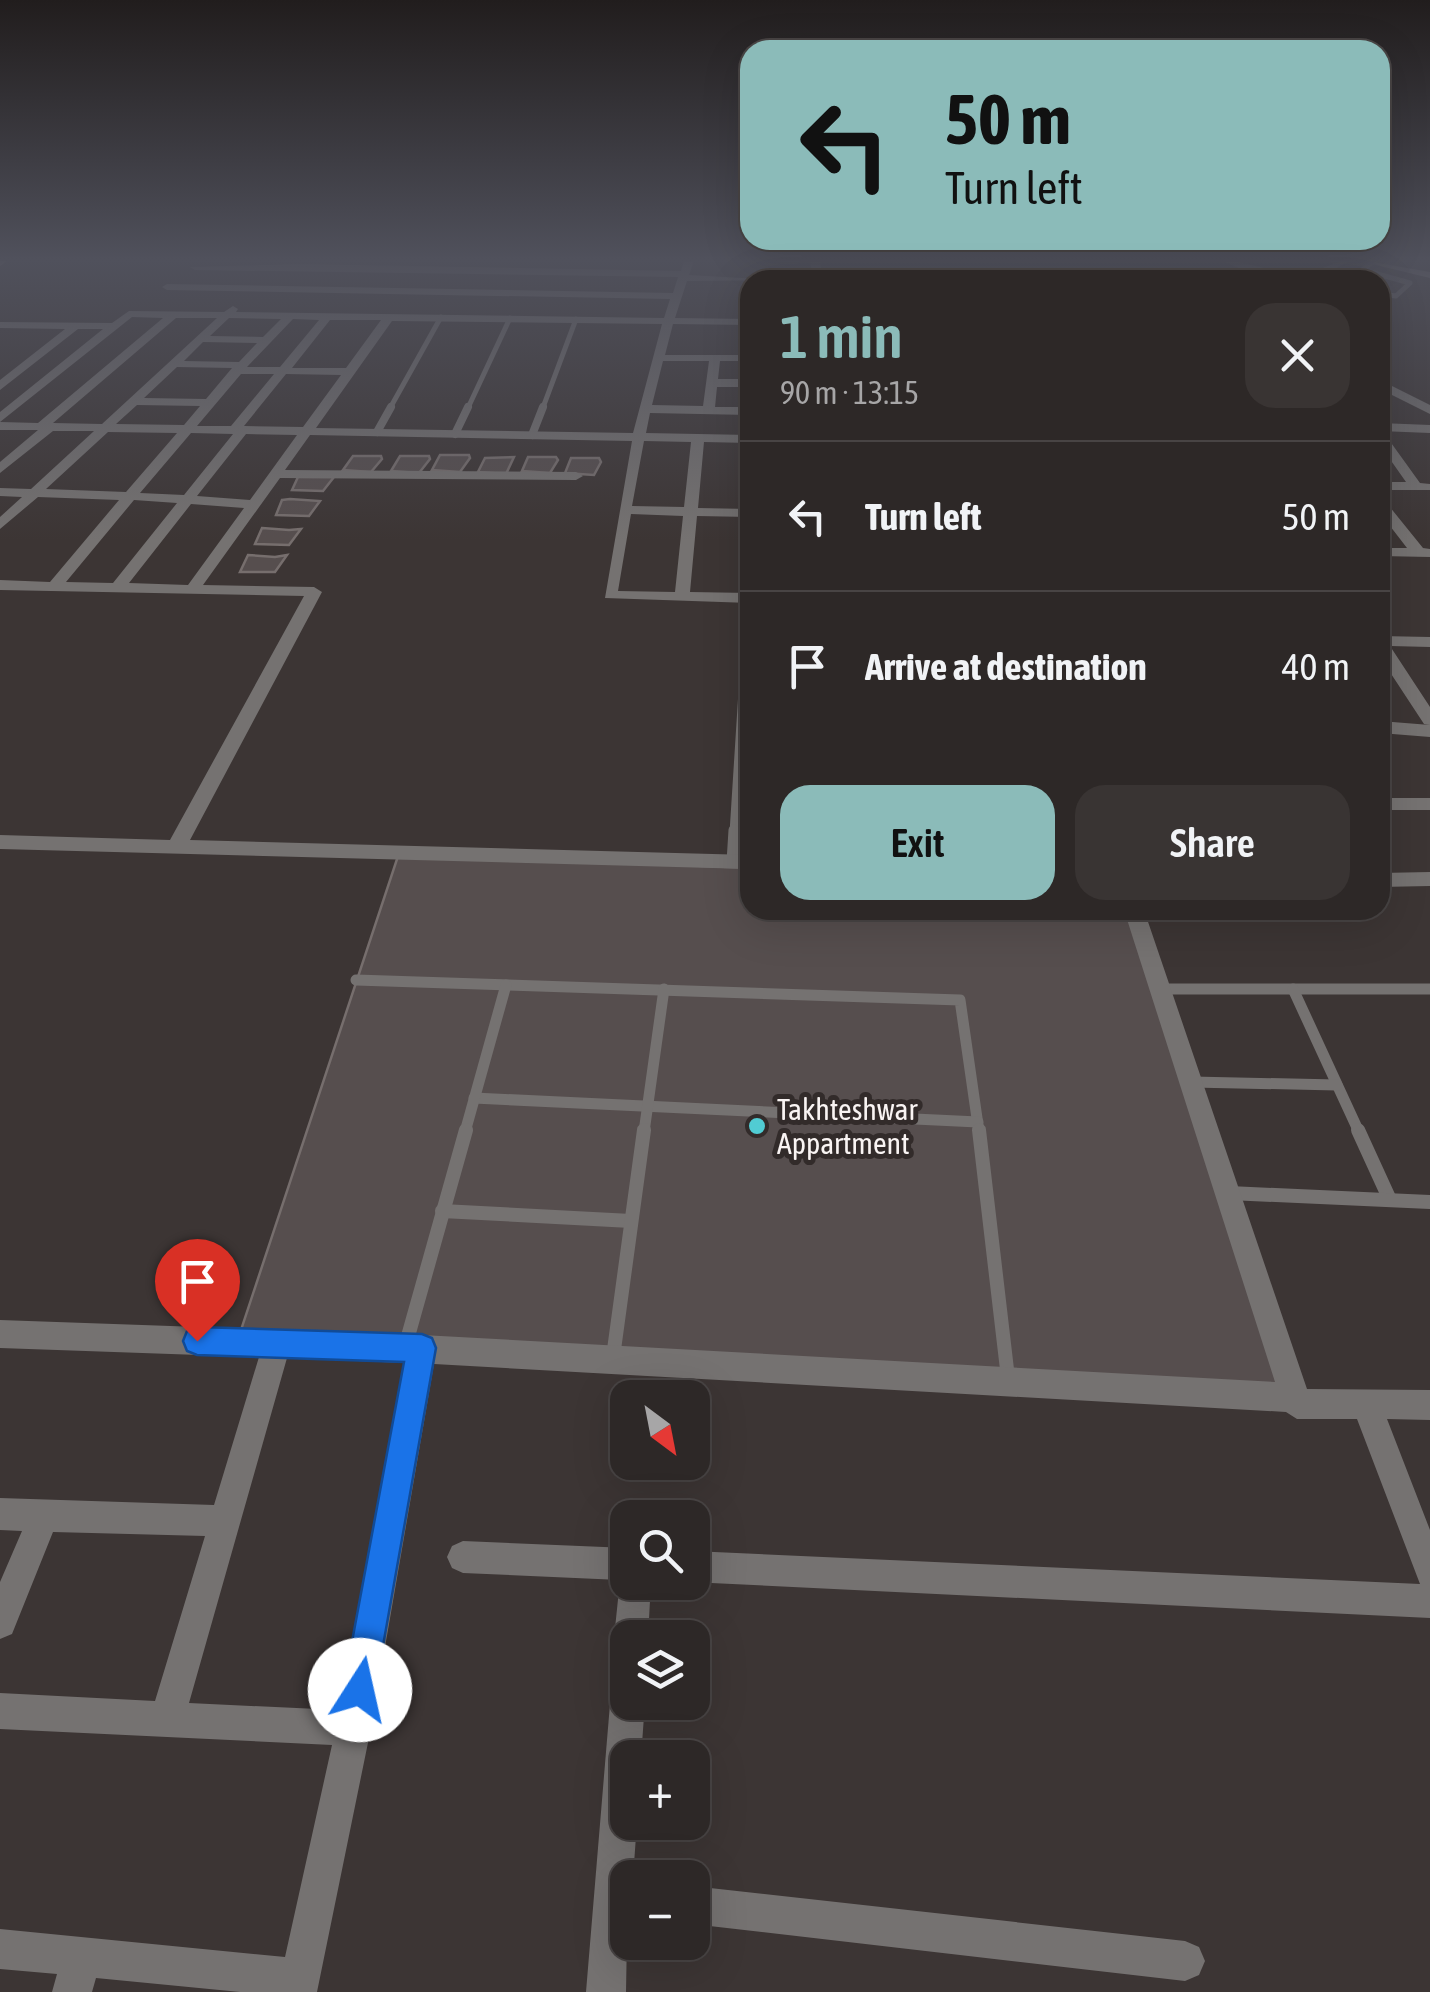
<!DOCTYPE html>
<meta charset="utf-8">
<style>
body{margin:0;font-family:"Asap Condensed",sans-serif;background:#393433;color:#f1f3f6;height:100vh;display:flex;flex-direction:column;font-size:38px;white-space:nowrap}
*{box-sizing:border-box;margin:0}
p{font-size:32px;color:#a7a6a7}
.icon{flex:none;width:55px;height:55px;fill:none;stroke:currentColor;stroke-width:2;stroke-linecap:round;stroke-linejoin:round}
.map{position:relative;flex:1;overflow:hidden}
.panel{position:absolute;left:740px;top:270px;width:650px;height:650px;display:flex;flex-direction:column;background:#2d2827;border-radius:30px;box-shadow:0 10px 40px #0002,0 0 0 2px #484444}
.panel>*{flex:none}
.top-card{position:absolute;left:740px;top:40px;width:650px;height:210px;border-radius:30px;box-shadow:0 10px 40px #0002,0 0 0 2px #484444;background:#8bbbb9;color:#111;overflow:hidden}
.needle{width:65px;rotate:148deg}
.controls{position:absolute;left:610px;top:1380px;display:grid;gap:20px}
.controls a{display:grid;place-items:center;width:100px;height:100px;border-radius:20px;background:#2d2827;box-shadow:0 10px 40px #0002,0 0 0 2px #484444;font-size:50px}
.pin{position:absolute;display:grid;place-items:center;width:85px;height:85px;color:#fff;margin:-102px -42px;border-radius:50% 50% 50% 0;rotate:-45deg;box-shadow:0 0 10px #0007}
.pin .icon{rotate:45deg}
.me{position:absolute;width:110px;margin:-55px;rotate:10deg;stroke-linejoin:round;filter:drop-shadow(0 0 8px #0008)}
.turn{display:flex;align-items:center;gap:35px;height:210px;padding:0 40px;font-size:45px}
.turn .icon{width:130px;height:130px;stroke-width:2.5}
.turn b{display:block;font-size:70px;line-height:85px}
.round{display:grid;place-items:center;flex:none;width:105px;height:105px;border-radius:30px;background:#393433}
.headline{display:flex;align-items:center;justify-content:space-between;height:170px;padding:0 40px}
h1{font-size:60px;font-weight:600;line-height:75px;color:#8bbbb9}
.button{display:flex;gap:20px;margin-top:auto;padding:20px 40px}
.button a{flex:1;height:115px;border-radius:30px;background:#8bbbb9;color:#111;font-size:40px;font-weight:600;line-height:115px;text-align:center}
.button a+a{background:#393433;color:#f1f3f6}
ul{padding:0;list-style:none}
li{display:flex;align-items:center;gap:30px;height:150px;padding:0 40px;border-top:2px solid #484444}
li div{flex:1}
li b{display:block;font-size:38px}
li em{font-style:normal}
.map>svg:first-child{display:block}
.building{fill:#564e4e;stroke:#766e6d;stroke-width:2.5}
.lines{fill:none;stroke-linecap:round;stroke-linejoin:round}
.lane-far4{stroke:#757271;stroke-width:5}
.lane-far3{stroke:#757271;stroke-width:8}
.lane-far2{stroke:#757271;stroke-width:9}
.lane-far1{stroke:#757271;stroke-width:11}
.lane{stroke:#757271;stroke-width:14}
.street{fill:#757271;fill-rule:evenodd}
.secondary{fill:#989292;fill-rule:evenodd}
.primary{fill:#b3abab;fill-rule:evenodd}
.route{fill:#1a73e8;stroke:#114b97;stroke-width:2.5}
.poi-dot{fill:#51ccd3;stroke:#322b2a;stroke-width:4}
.labels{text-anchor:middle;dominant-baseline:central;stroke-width:10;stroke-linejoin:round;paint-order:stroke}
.poi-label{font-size:30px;fill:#f9f4f3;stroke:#322b2a;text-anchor:start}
</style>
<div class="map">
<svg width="1430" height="1992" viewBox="0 0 1430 1992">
<rect width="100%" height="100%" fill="#3c3534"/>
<g class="building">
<path d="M440,455H469L470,458L460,472L432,470Z"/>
<path d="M353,456H381L382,459L371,472L343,470Z"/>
<path d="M400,456H429L430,459L419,473L391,471Z"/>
<path d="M514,457L506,474L478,472L485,458Z"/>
<path d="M528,457H556L558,460L550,473L522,471Z"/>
<path d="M571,458H599L601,462L594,475L565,473Z"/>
<path d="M298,477H334L323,491L292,490Z"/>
<path d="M282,500L290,499L320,501L309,516L276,515Z"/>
<path d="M262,528L289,530L301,529L289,545L255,544Z"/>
<path d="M248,555L275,557L287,555L275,572H240Z"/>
<path d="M399,853L750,868V910H1134L1297,1404L237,1342Z"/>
</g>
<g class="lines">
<g class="lane-far4">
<path d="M1363,270L1410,283L1396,296L1380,294"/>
<path d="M1305,277L1319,280"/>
<path d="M1349,280L1374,261"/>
<path d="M389,410L441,317"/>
<path d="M467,410L510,318"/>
<path d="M542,410L576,319"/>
</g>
<g class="lane-far3">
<path d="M377,432L391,407"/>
<path d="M455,434L468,407"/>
<path d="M532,435L543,407"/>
</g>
<path class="lane-far2" d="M734,833L746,644"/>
<g class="lane-far1">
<path d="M732,862L734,830"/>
<path d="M356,980L960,1000L979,1132"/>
<path d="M1162,989H1430"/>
<path d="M1293,989L1359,1132"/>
<path d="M1192,1082L1337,1085"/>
<path d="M474,1098L978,1122"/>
<path d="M465,1132L506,985"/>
<path d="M644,1132L664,989"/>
</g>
<g class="lane">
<path d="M979,1130L1008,1378"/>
<path d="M1358,1130L1390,1200"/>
<path d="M1229,1193L1430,1202"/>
<path d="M442,1211L631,1221"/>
<path d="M405,1347L466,1130"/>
<path d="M613,1357L644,1130"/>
</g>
<g class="street">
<path d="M684,261H694L689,275L777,280L687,281L675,318L750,319V325L673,324L665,355H750V361H720L718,379H750V387H717L715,407H750V415L650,413L646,433L750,435V443L704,442L698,508L750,509V517L697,516L690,592L750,593V603L605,598L632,441L310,435L285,470L576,472L583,476L576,480L280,478L203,585L314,587L322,592L190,840L750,855V869L0,849V835L170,840L304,596L0,590V580L50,582L119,500L38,497L0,529V517L22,497L0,496V488L31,489L94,431H53L0,473V462L38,430H0V422L38,423L163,318L132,317L0,422V412L103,329H78L0,390V380L65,329L0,328V322L112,323L129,311L224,312L233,306L238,309L236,312L664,318L670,299L167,290L162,287L167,284L673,293L678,277L195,270L190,267L300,264L681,271ZM176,318H217L102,424L53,423ZM229,318L281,319L263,337L210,336ZM293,319L319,320L280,367H247ZM330,320H381L346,368H292ZM392,321L662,324L633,433L316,428ZM203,342L257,343L239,362L184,361ZM663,361H709L703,406L652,405ZM177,367L232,368L206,399L144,398ZM241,374H274L231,426H197ZM286,374L341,375L303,427L244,426ZM137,405L200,406L184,425L116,424ZM108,432L177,433L126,492L46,489ZM191,433L233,434L184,495L140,493ZM246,434L297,435L250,500L197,496ZM644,441L691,442L684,507L632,506ZM134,500L177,503L113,583L66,582ZM191,504L244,508L188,585L129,583ZM631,514L683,516L675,592L618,591Z"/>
<path d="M810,261H820L823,280H813Z"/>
<path d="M1223,261C1248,261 1270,272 1295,275C1312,277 1330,261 1349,261C1309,286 1264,281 1223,261Z"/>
<path d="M1380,380L1430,405V414L1380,389Z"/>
<path d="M1380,423L1430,425V433L1380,431Z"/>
<path d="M1380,432L1384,433L1420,483L1430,484V490H1380V482H1406L1380,445Z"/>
<path d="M1380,500L1385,501L1423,548L1430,549V557L1380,556V548H1407L1380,513Z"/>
<path d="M1380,636L1430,637V647L1390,646L1430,707V737L1380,733V721L1430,725L1424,724L1380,657Z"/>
<rect x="1380" y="798" width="50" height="12"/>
<path d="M1430,872V886L1380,887V873Z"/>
<path d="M1124,910H1144L1307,1389L1430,1390V1420L1387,1419L1430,1530V1618L690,1582L692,1551L1420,1584L1357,1419H1297L1286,1412L434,1364L371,1728L317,1992H240L96,1978L92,1992H52L57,1974L0,1969V1929L285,1957L332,1745L0,1729V1693L155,1701L205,1536L53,1532L12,1634L0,1639V1582L22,1531L0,1530V1498L214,1505L259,1357L0,1348V1320L422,1335L1275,1382ZM287,1358L405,1363L339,1710L189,1703Z"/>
<path d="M463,1541L628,1548V1582H651L648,1638H628V1653L619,1650L614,1638L620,1580L463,1573L452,1568L447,1557L452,1546Z"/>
<path d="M628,1675V1702H645L641,1758H628V1822H637L633,1878H628L626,1992H586L611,1692L616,1680Z"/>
<path d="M692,1886L1185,1941L1199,1947L1205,1961L1199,1975L1185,1981L692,1924Z"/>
</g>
<path class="secondary" d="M1367,261L1430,272V278L1368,263Z"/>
<path class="primary" d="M0,261H7L0,266Z"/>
</g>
<linearGradient id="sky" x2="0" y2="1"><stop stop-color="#211d1d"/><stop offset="0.48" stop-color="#50515c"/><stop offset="1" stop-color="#50515c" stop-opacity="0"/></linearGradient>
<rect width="1430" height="540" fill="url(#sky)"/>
<path class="route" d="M197,1327L422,1334L432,1338L436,1348L373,1702L360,1707L348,1702L343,1690L404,1362L197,1355L187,1351L183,1341L187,1331Z"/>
<circle class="poi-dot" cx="757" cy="1126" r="10"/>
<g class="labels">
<g class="poi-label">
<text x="777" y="1109">Takhteshwar<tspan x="777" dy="34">Appartment</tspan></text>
</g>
</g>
</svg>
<div class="controls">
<a><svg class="needle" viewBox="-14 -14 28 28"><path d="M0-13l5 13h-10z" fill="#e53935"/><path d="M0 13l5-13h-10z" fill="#a7a6a7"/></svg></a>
<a><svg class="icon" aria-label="search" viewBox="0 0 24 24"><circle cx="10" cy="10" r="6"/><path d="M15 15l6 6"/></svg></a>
<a><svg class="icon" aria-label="layers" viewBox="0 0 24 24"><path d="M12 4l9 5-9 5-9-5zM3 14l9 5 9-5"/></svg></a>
<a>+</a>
<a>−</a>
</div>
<div class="pin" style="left:197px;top:1341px;background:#d93025"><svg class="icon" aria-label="arrive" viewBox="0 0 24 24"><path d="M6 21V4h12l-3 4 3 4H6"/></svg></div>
<svg class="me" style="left:360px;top:1690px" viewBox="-20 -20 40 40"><circle r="19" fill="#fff"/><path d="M0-13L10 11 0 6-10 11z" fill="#1a73e8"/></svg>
<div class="top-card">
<div class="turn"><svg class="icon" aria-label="left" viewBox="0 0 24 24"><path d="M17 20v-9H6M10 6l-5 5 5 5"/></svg><div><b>50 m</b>Turn left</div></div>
</div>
<section class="panel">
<div class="headline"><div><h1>1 min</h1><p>90 m · 13:15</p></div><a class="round"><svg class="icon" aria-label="close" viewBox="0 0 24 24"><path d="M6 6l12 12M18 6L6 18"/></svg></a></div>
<ul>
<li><svg class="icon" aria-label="left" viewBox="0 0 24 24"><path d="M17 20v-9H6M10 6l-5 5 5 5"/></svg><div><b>Turn left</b></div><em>50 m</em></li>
<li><svg class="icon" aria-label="arrive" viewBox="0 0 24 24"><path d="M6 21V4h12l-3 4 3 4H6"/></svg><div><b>Arrive at destination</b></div><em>40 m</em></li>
</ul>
<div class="button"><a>Exit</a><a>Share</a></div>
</section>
</div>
